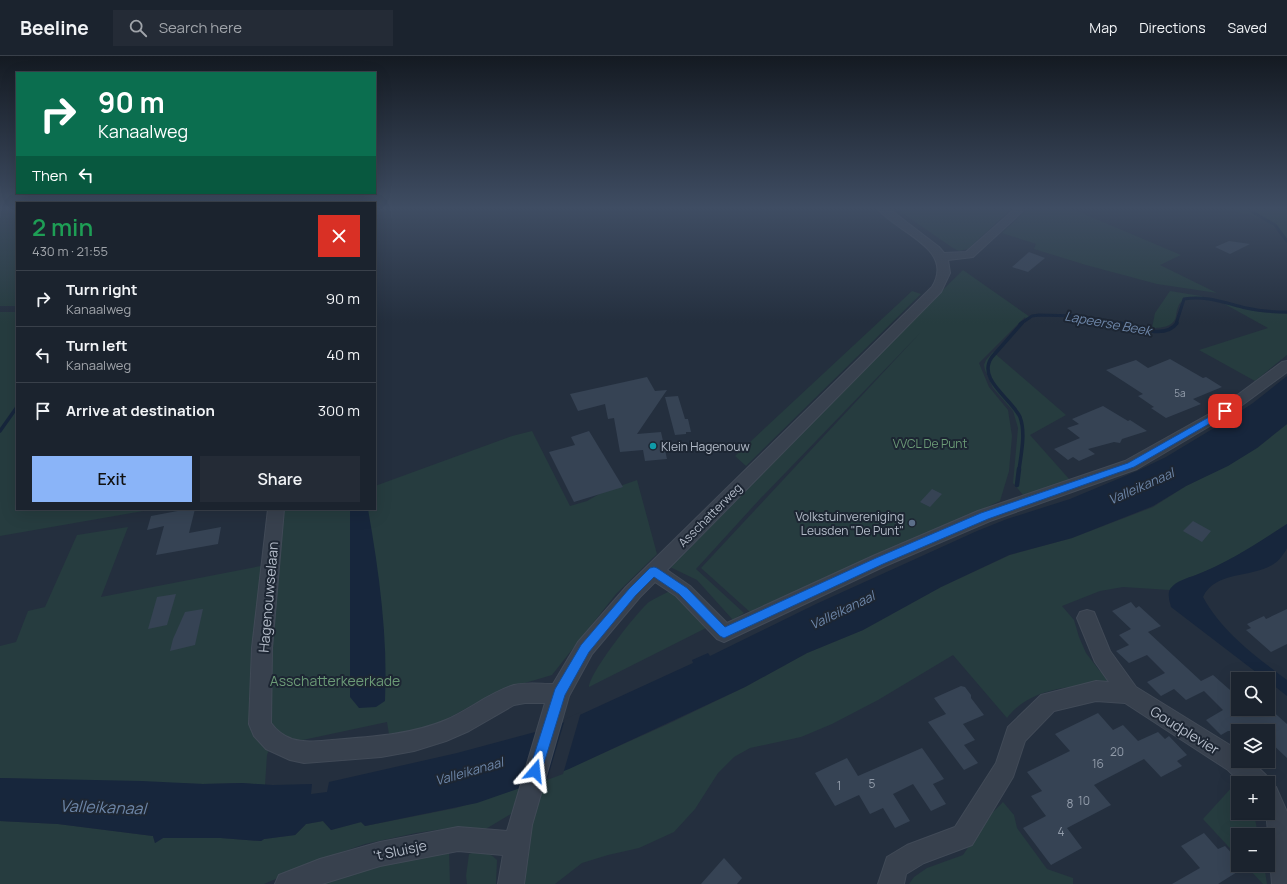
<!DOCTYPE html>
<meta charset="utf-8">
<style>
body{margin:0;font-family:Manrope,sans-serif;background:#242b36;color:#f1f3f6;height:100vh;display:flex;flex-direction:column;font-size:15px;white-space:nowrap}
*{box-sizing:border-box;margin:0}
p{font-size:13px;color:#a0a4aa}
.icon{flex:none;width:22px;height:22px;fill:none;stroke:currentColor;stroke-width:2;stroke-linecap:round;stroke-linejoin:round}
.map{position:relative;flex:1;overflow:hidden}
.details{position:absolute;left:16px;top:146px;width:360px;height:308px;display:flex;flex-direction:column;background:#1b232e;border-radius:0px;box-shadow:0 4px 16px #0002,0 0 0 1px #39404a}
.details>*{flex:none}
.guide{position:absolute;left:16px;top:16px;width:360px;height:122px;border-radius:0px;box-shadow:0 4px 16px #0002,0 0 0 1px #39404a;background:#0b6e4f;color:#fff;overflow:hidden}
.tools{position:absolute;left:1231px;top:616px;display:grid;gap:8px}
.tools a{display:grid;place-items:center;width:44px;height:44px;border-radius:0px;background:#1b232e;box-shadow:0 4px 16px #0002,0 0 0 1px #39404a;font-size:20px}
.pin{position:absolute;display:grid;place-items:center;width:34px;height:34px;color:#fff;margin:-17px;border-radius:8px;box-shadow:0 2px 6px #0006}
.me{position:absolute;width:44px;margin:-22px;rotate:17deg;stroke-linejoin:round;filter:drop-shadow(0 0 3px #0008)}
.turn{display:flex;align-items:center;gap:14px;height:84px;padding:0 16px;font-size:18px}
.turn .icon{width:52px;height:52px;stroke-width:2.5}
.turn b{display:block;font-size:28px;line-height:34px}
.then{display:flex;align-items:center;height:38px;padding:0 16px;background:#0003;gap:8px;font-size:15px}
.round{display:grid;place-items:center;flex:none;width:42px;height:42px;border-radius:0px;background:#242b36}
.headline{display:flex;align-items:center;justify-content:space-between;height:68px;padding:0 16px}
h1{font-size:24px;font-weight:600;line-height:30px;color:#1e9e55}
.cta{display:flex;gap:8px;margin-top:auto;padding:8px 16px}
.cta a{flex:1;height:46px;border-radius:0px;background:#8ab4f8;color:#111;font-size:16px;font-weight:600;line-height:46px;text-align:center}
.cta a+a{background:#242b36;color:#f1f3f6}
ul{padding:0;list-style:none}
li{display:flex;align-items:center;gap:12px;height:56px;padding:0 16px;border-top:1px solid #39404a}
li div{flex:1}
li b{display:block;font-size:15px}
li em{font-style:normal}
header{display:flex;align-items:center;gap:24px;box-sizing:border-box;height:56px;padding:0 20px;background:#1b232e;border-bottom:1px solid #39404a}
header strong{font-size:19px}
nav{display:flex;gap:22px;margin-inline-start:auto;font-size:14px}
.search{width:280px;height:36px;background:#242b36;display:flex;align-items:center;gap:10px;box-sizing:border-box;padding:0 14px;border-radius:0px;color:#a0a4aa;font-size:15px}
.map>svg:first-child{display:block}
.green{fill:#263c3f}
.water{fill:#17263c}
.pier{fill:#242f3e}
.lines{fill:none;stroke-linecap:round;stroke-linejoin:round}
.stream-far2{stroke:#17263c;stroke-width:3}
.stream-far1{stroke:#17263c;stroke-width:3.5}
.stream{stroke:#17263c;stroke-width:4.5}
.building{fill:#364354}
.minor-casing{stroke:#414a57;stroke-width:2}
.minor{fill:#38414e;fill-rule:evenodd}
.route{fill:#1a73e8;stroke:#114b97}
.culture-dot{fill:#0f9aa8;stroke:#1d2633;stroke-width:1.5}
.service-dot{fill:#5c6f8a;stroke:#1d2633;stroke-width:1.5}
.labels{text-anchor:middle;dominant-baseline:central;stroke-width:4;stroke-linejoin:round;paint-order:stroke}
.number-label{font-size:10px;fill:#929caa}
.park-label{font-size:12px;fill:#6b9a76;stroke:#1d2633}
.poi-label{font-size:12px;fill:#b4bcc9;stroke:#1d2633;text-anchor:start}
.street-label{font-size:12px;fill:#b4bcc9;stroke:#1d2633}
.near-number-label{font-size:12px;fill:#929caa}
.water-label{font-size:13px;font-style:italic;fill:#6d86a8;stroke:#1d2633}
.near-street-label{font-size:14px;fill:#b4bcc9;stroke:#1d2633}
.near-park-label{font-size:14px;fill:#6b9a76;stroke:#1d2633}
.near-water-label{font-size:16px;font-style:italic;fill:#6d86a8;stroke:#1d2633}
</style>
<header>
<strong>Beeline</strong>
<div class="search"><svg class="icon" aria-label="search" viewBox="0 0 24 24"><circle cx="10" cy="10" r="6"/><path d="M15 15l6 6"/></svg>Search here</div>
<nav><a>Map</a><a>Directions</a><a>Saved</a></nav>
</header>
<div class="map">
<svg width="1287" height="828" viewBox="0 0 1287 828">
<rect width="100%" height="100%" fill="#242f3e"/>
<g class="green">
<rect x="0" y="152" width="17" height="98"/>
<path d="M895,152H1012L968,193L959,195L953,192Z"/>
<path d="M1029,152H1070L1181,199L1160,209L1217,237L1157,228L1086,209L1034,193L1036,188L1002,177Z"/>
<path d="M1223,152H1287V187C1271,160 1251,160 1223,152Z"/>
<path d="M963,214L1030,261L1026,264L1025,261L979,307L989,331L1008,354L1012,380L1009,415L1000,445L893,495L750,556L701,512L921,276L759,444L696,513L744,557L733,564L697,524L670,511L858,320L895,281Z"/>
<path d="M912,235L921,238L746,410L735,400Z"/>
<path d="M1170,235L1201,240L1214,245C1202,243 1191,240 1180,247C1177,252 1177,255 1176,260C1174,271 1161,272 1152,272L1155,257Z"/>
<path d="M1221,246L1252,254L1287,258V299L1255,325L1199,294L1268,272Z"/>
<path d="M0,256H17V453H149V454L0,480Z"/>
<path d="M993,296L1066,359L1030,379L1070,424L1023,439L1013,427L1018,372L1013,355L993,332L985,314L984,309L986,304Z"/>
<path d="M1287,368V468C1265,482 1243,498 1219,509C1202,518 1184,521 1170,534L1123,531L1100,535L1062,550L1074,564L1079,581L1086,597L1099,614L1115,628C1079,629 1031,630 1007,662L953,599L878,644L832,668L801,681L750,692L734,701L718,717L695,753L674,776L639,792L608,799L582,807L555,828H523L525,789L543,724L668,668L745,631L807,597L863,574L941,531L1010,499L1072,482L1153,451L1186,430L1228,409L1257,392Z"/>
<path d="M532,375L570,450L587,445L603,436L637,424L657,498L616,538L552,619L498,635L436,669L419,674L389,678L387,666L270,691L267,699L265,729L242,727L203,728L0,722V590L16,586L28,555L45,551L77,479L128,471L101,541L266,509V666L281,453H375V430L512,380Z"/>
<path d="M668,536H675L710,570L589,631C590,616 637,556 649,546C655,542 662,539 668,536Z"/>
<path d="M1243,719L1247,727H1238V757H1254L1258,779H1238V801L1203,763Z"/>
<path d="M520,732L511,758L484,774L450,772L416,777L365,788L325,802L264,828H0V765L58,768L153,780L155,787L163,782H221L261,785L264,783L295,779L306,768L323,765L331,774L361,766L365,770L456,752Z"/>
<path d="M1003,746L1014,759L1017,772L1047,813L1073,822V828H909L914,821L927,812L963,799L989,760Z"/>
<path d="M449,794L450,828H320L350,815Z"/>
<path d="M477,795C486,796 491,798 497,804L496,828H467L466,820L469,798Z"/>
<path d="M1245,809H1264L1267,828H1263Z"/>
</g>
<g class="water">
<path d="M1287,320V368L1257,392L1228,410L1186,430L1153,450L1072,482L1009,499L941,531L863,574L807,597L745,631L569,713L520,732L477,747L365,770L361,766L331,774L323,765L306,768L295,779L264,783L261,785L221,782H163L155,787L153,780L58,768L0,765V722L142,725L203,728L242,727L273,729L312,728L311,738L327,736L329,726L457,697L539,675L560,668L693,607L692,604L708,597L710,600L816,548L977,475L1007,463L1070,443L1137,415L1166,401L1224,366L1253,347Z"/>
<path d="M350,453H368C379,516 388,581 385,645L376,651L359,652L350,641Z"/>
<path d="M1287,468C1287,475 1287,486 1287,492C1286,495 1283,498 1282,500C1263,526 1218,510 1203,541C1222,576 1255,600 1287,624V640L1268,625V623H1265L1171,551C1170,546 1167,539 1170,533C1176,525 1187,522 1196,519C1229,506 1258,487 1287,468Z"/>
</g>
<path class="pier" d="M581,656L563,718L547,724L565,663Z"/>
<g class="lines">
<g class="stream-far2">
<path d="M1249,152L1254,157L1275,169L1287,185"/>
<path d="M1020,268L1032,260L1039,259L1077,260L1124,268"/>
<path d="M1176,268L1184,243C1206,239 1225,247 1246,252C1259,255 1273,256 1287,256"/>
</g>
<g class="stream-far1">
<path d="M1120,267C1135,271 1165,284 1177,267"/>
<path d="M0,375L17,351"/>
<path d="M1019,414C1021,398 1026,377 1020,361C1012,343 976,323 992,301L1022,267"/>
</g>
<path class="stream" d="M1017,429L1019,413"/>
</g>
<g class="building">
<path d="M1229,185L1250,188L1230,198L1215,191Z"/>
<path d="M1029,196L1045,202L1028,216L1012,211Z"/>
<path d="M1170,303L1203,322L1206,321L1222,331L1193,343L1201,348L1166,362L1151,352L1154,351L1138,340L1143,338L1106,314L1136,304L1148,312Z"/>
<path d="M647,321L655,335L667,334L637,378L661,376L667,403L645,405L643,394L620,396L614,362L608,363L605,348L578,355L570,338Z"/>
<path d="M678,340L685,363H688L691,376H686V378L675,379L665,341Z"/>
<path d="M1103,350L1128,365L1130,364L1147,375L1122,383L1120,387L1114,386L1088,393L1095,398L1079,405L1073,401L1068,404L1054,393L1080,382L1067,372L1079,368L1072,363Z"/>
<path d="M589,375L623,431L574,446L549,396L575,389L571,381Z"/>
<path d="M932,433L942,438L930,451L920,446Z"/>
<path d="M188,453H195L189,477L221,471L218,488L156,499L164,470L147,474L151,460Z"/>
<path d="M1193,465L1211,475L1202,486L1183,475Z"/>
<path d="M176,538L167,569L148,573L157,541Z"/>
<path d="M1131,546L1136,552L1139,550L1161,570L1148,576L1201,625L1213,619L1238,641V653H1270L1287,668V702L1268,684V675H1228L1221,679L1206,664L1223,654L1204,635L1186,644L1174,633L1161,640L1147,626L1165,617L1147,599L1129,607L1116,595L1129,589L1119,579L1131,573L1112,555Z"/>
<path d="M203,553L195,589L170,595L173,583L185,556Z"/>
<path d="M1287,553V588L1271,596L1246,574L1251,572L1247,568L1264,560L1266,563Z"/>
<path d="M961,630L965,631L971,639V642L984,659L963,668L975,684L964,689L978,707L964,714L928,666L946,658L934,642Z"/>
<path d="M1098,657L1113,674L1123,669L1138,685L1158,676L1165,683L1169,680L1187,699L1177,705L1182,710L1161,721L1144,703L1094,729L1111,749L1067,772L1082,792L1051,809L1023,772L1046,760L1031,740L1042,735L1027,716L1070,695L1055,678Z"/>
<path d="M922,692L944,723L933,728L946,748L931,755L913,728L893,738L910,765L895,772L883,752L870,758L859,739L835,750L815,717L847,702L858,720Z"/>
<path d="M1204,777L1218,793L1225,790L1238,804V809H1243L1245,811L1218,828H1172L1200,812L1181,790Z"/>
<path d="M724,802L742,822L737,828H701Z"/>
</g>
<g class="lines">
<g class="minor-casing">
<g id="minor">
<path d="M877,152H888L939,191L944,197L966,196L1016,152H1026L973,201L948,204L950,217L941,236L667,514L690,530L727,567L873,500L978,455L1125,405L1220,352L1282,306L1287,305V316L1230,358L1137,413L990,465L885,510L724,586L717,583L676,540L655,526L640,541L592,598L569,640L532,769L524,828H498L503,799L458,795L380,810L322,828H275L279,819L320,803L380,786L458,771L507,775L545,647H525L514,649L469,675L446,685L414,695L381,701L304,707L290,704L266,693L254,680L249,668L252,592L268,453H284L272,592L271,667C276,674 284,680 292,683C305,687 319,685 332,684C370,681 410,679 446,664C469,654 489,637 514,629C527,626 540,628 553,628L578,586L626,531L932,231C956,192 895,176 877,152Z"/>
<path d="M1087,554L1094,556L1110,595L1136,631L1238,694V705H1251L1266,719L1269,728L1276,731L1287,756V828H1272L1267,765L1264,757H1268V727H1241L1228,714L1125,647L1096,645L1054,655L1025,685L1013,721L972,789L924,807L906,818L904,828H878L887,801L907,789L955,771L996,707L1008,671L1041,639L1096,625L1109,626L1095,606L1077,562L1080,556Z"/>
</g>
</g>
<use href="#minor" class="minor"/>
</g>
<linearGradient id="sky" x2="0" y2="1"><stop stop-color="#141a22"/><stop offset="0.57" stop-color="#3f4d63"/><stop offset="1" stop-color="#3f4d63" stop-opacity="0"/></linearGradient>
<rect width="1287" height="267" fill="url(#sky)"/>
<path class="route" d="M1225,352L1229,355L1228,357L1134,411L988,463L883,508L724,582L720,580L679,538L654,521L636,539L589,596L565,639L540,720L535,721L530,720L529,715L555,633L581,589L629,533L650,512L654,511L657,512L687,532L725,571L876,502L981,457L1128,407Z"/>
<circle class="culture-dot" cx="653" cy="390" r="4"/>
<circle class="service-dot" cx="912" cy="467" r="4"/>
<g class="labels">
<g class="number-label">
<text x="1180" y="337">5a</text>
</g>
<g class="park-label">
<text x="930" y="387">VVCL De Punt</text>
</g>
<g class="poi-label">
<text x="661" y="390">Klein Hagenouw</text>
<text x="904" y="460" text-anchor="end">Volkstuinvereniging<tspan x="904" dy="14">Leusden "De Punt"</tspan></text>
</g>
<g class="street-label">
<text transform="translate(710 459) rotate(-45)">Asschatterweg</text>
</g>
<g class="near-number-label">
<text x="1117" y="695">20</text>
<text x="1098" y="707">16</text>
<text x="872" y="727">5</text>
<text x="839" y="729">1</text>
<text x="1084" y="744">10</text>
<text x="1070" y="747">8</text>
<text x="1061" y="775">4</text>
</g>
<g class="water-label">
<text transform="translate(1108 267) rotate(10)">Lapeerse Beek</text>
<text transform="translate(1141 430) rotate(-24)">Valleikanaal</text>
<text transform="translate(842 554) rotate(-26)">Valleikanaal</text>
<text transform="translate(469 715) rotate(-16)">Valleikanaal</text>
</g>
<g class="near-street-label">
<text transform="translate(268 541) rotate(-85)">Hagenouwselaan</text>
<text transform="translate(1185 674) rotate(32)">Goudplevier</text>
<text transform="translate(400 794) rotate(-12)">'t Sluisje</text>
</g>
<g class="near-park-label">
<text x="335" y="624">Asschatterkeerkade</text>
</g>
<g class="near-water-label">
<text transform="translate(103 751) rotate(2)">Valleikanaal</text>
</g>
</g>
</svg>
<div class="tools">
<a><svg class="icon" aria-label="search" viewBox="0 0 24 24"><circle cx="10" cy="10" r="6"/><path d="M15 15l6 6"/></svg></a>
<a><svg class="icon" aria-label="layers" viewBox="0 0 24 24"><path d="M12 4l9 5-9 5-9-5zM3 14l9 5 9-5"/></svg></a>
<a>+</a>
<a>−</a>
</div>
<div class="pin" style="left:1225px;top:355px;background:#d93025"><svg class="icon" aria-label="arrive" viewBox="0 0 24 24"><path d="M6 21V4h12l-3 4 3 4H6"/></svg></div>
<svg class="me" style="left:535px;top:715px" viewBox="-20 -20 40 40"><path d="M0-17L14 15 0 8-14 15z" fill="#1a73e8" stroke="#fff" stroke-width="4"/></svg>
<div class="guide">
<div class="turn"><svg class="icon" aria-label="right" viewBox="0 0 24 24"><path d="M7 20v-9h11M14 6l5 5-5 5"/></svg><div><b>90 m</b>Kanaalweg</div></div>
<div class="then">Then<svg class="icon" aria-label="left" viewBox="0 0 24 24"><path d="M17 20v-9H6M10 6l-5 5 5 5"/></svg></div>
</div>
<section class="details">
<div class="headline"><div><h1>2 min</h1><p>430 m · 21:55</p></div><a class="round" style="background:#d93025;color:#fff"><svg class="icon" aria-label="close" viewBox="0 0 24 24"><path d="M6 6l12 12M18 6L6 18"/></svg></a></div>
<ul>
<li><svg class="icon" aria-label="right" viewBox="0 0 24 24"><path d="M7 20v-9h11M14 6l5 5-5 5"/></svg><div><b>Turn right</b><p>Kanaalweg</p></div><em>90 m</em></li>
<li><svg class="icon" aria-label="left" viewBox="0 0 24 24"><path d="M17 20v-9H6M10 6l-5 5 5 5"/></svg><div><b>Turn left</b><p>Kanaalweg</p></div><em>40 m</em></li>
<li><svg class="icon" aria-label="arrive" viewBox="0 0 24 24"><path d="M6 21V4h12l-3 4 3 4H6"/></svg><div><b>Arrive at destination</b></div><em>300 m</em></li>
</ul>
<div class="cta"><a>Exit</a><a>Share</a></div>
</section>
</div>
